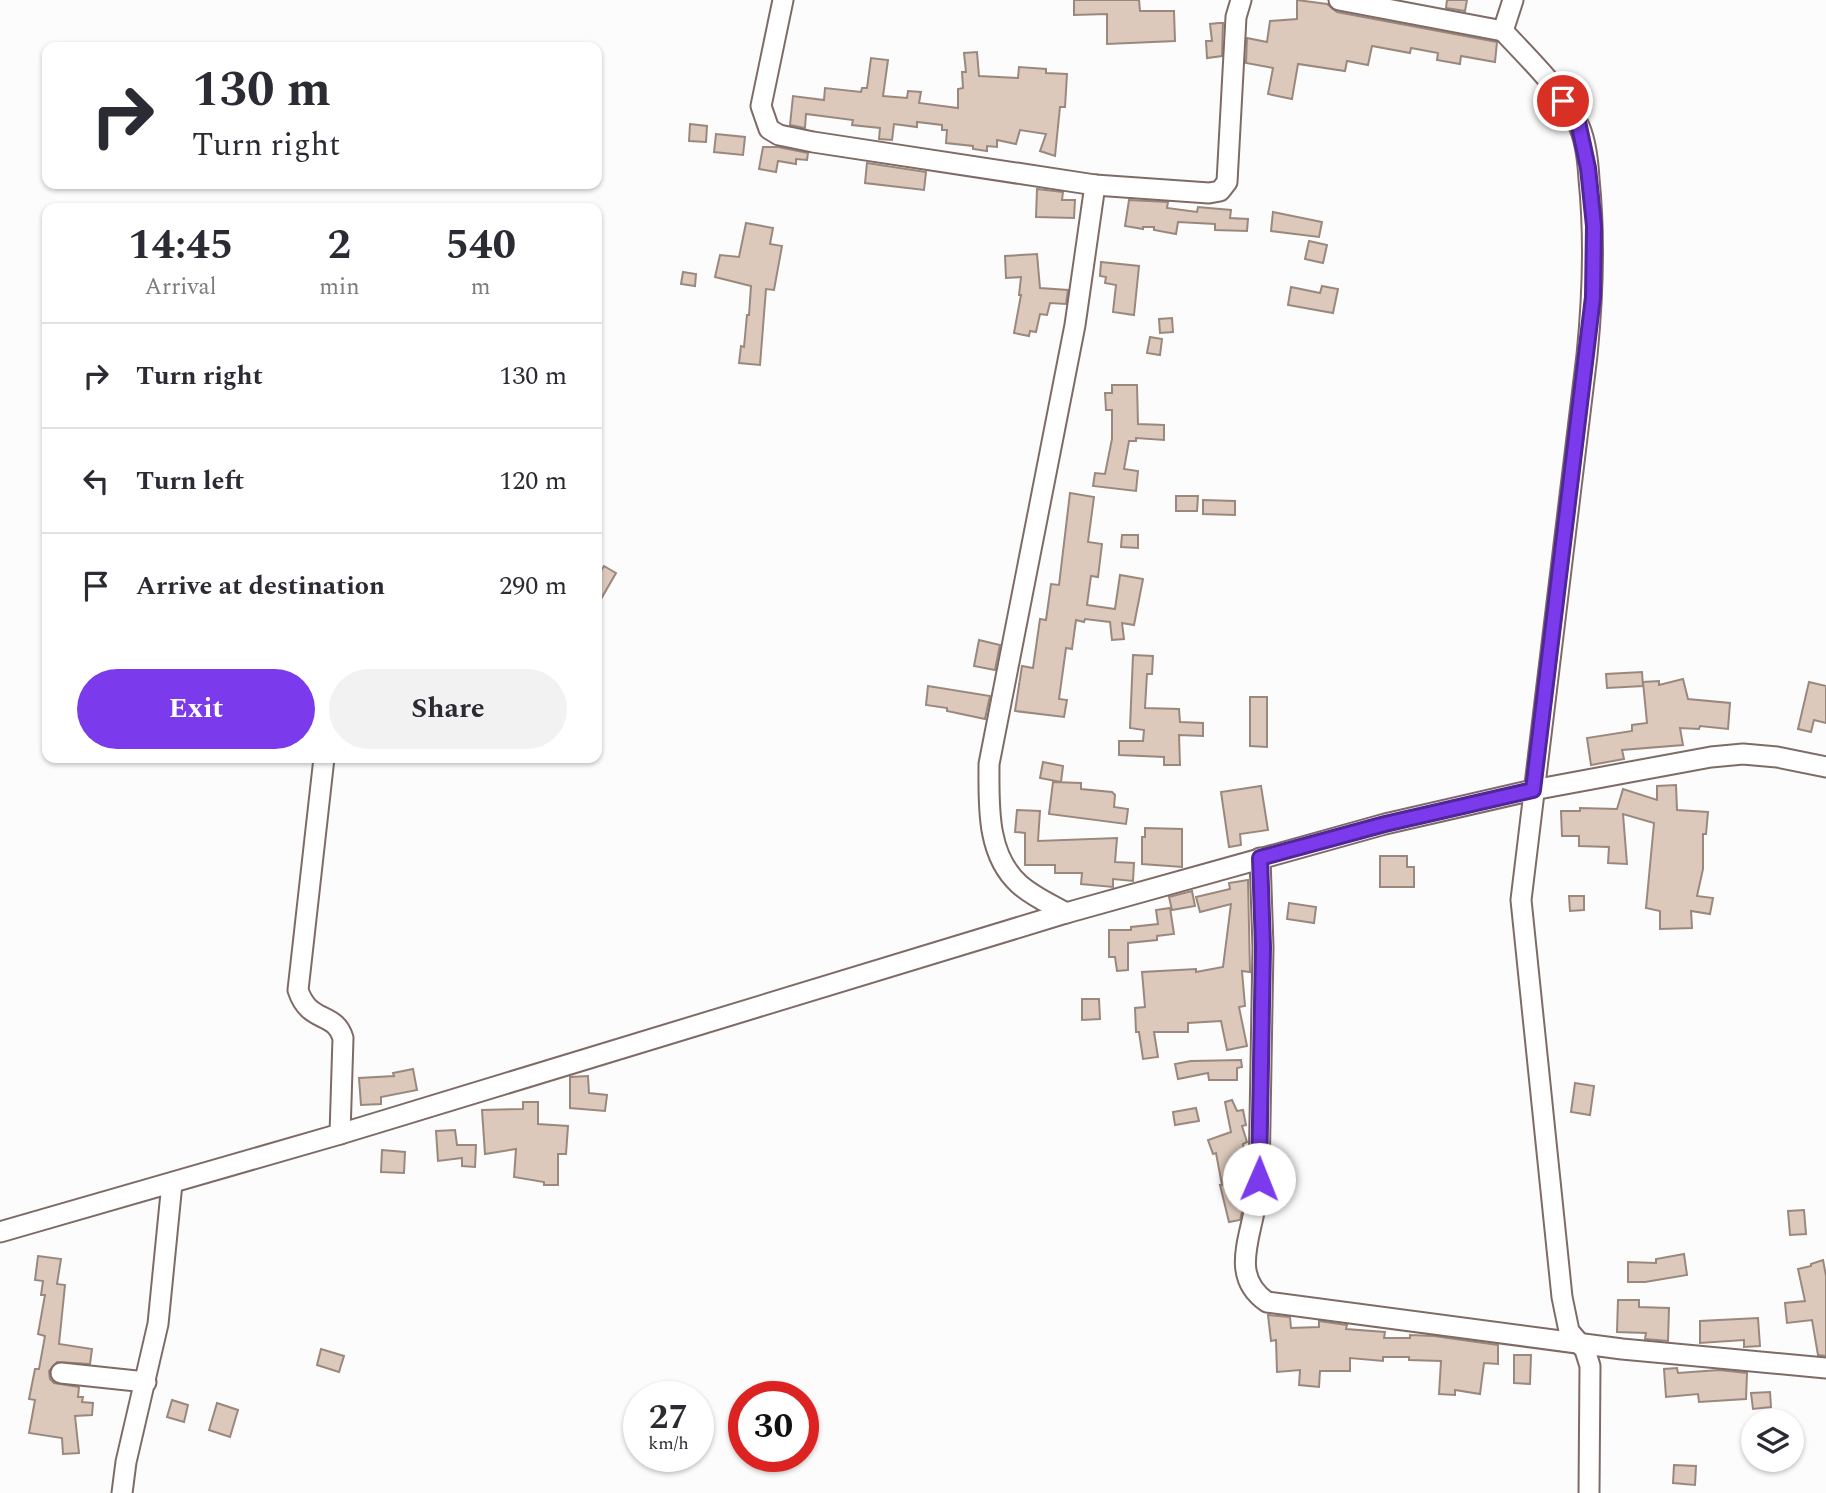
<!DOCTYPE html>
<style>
body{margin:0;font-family:Spectral,serif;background:#f2f2f3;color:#2b2b33;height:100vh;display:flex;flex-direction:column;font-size:26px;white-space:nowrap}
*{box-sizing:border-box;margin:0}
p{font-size:23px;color:#7c7c81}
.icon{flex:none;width:38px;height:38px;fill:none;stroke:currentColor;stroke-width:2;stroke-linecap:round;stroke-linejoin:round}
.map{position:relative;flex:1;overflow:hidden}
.drawer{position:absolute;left:42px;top:203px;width:560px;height:560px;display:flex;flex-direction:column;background:#fff;border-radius:14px;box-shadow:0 2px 5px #0004}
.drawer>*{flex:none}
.banner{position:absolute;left:42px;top:42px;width:560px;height:147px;border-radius:14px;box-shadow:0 2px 5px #0004;background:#fff;color:#2b2b33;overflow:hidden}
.tools{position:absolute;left:1741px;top:1409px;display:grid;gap:14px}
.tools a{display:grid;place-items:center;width:63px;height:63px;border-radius:50%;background:#fff;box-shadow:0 2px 5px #0004;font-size:35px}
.speed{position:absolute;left:623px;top:1381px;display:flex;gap:14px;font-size:35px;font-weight:700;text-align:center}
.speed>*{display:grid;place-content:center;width:91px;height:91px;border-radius:50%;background:#fff;box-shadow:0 2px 5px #0004;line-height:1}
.speed small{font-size:18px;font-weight:400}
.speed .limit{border:10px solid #d22;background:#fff;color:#111}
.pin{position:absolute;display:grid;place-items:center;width:60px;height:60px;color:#fff;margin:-30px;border:4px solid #fff;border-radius:50%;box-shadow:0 2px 7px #0007}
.me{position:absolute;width:77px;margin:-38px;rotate:1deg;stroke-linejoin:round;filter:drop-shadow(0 0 5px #0008)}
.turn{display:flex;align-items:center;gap:24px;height:147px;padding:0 35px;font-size:32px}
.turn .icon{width:91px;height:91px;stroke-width:2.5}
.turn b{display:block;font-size:49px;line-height:60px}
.eta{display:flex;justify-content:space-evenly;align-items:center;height:119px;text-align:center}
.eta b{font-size:42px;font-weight:700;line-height:49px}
.cta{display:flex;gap:14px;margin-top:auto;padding:14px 35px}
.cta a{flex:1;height:80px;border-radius:42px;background:#7c3aed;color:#fff;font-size:28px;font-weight:700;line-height:80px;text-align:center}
.cta a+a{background:#f2f2f3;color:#2b2b33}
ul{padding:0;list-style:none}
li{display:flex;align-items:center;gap:21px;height:105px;padding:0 35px;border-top:2px solid #e1e1e2}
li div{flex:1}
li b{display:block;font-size:26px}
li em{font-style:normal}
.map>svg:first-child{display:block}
.building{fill:#dcc9bc;stroke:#9b887d;stroke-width:2}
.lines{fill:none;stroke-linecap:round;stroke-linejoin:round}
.minor-casing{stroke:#7f6b65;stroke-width:23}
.minor{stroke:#fff;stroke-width:19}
.route-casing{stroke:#51269a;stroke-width:18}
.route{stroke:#7c3aed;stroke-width:12}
</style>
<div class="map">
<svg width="1826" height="1493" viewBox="0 0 1826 1493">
<rect width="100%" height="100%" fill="#fcfcfc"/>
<g class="building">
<path d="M1074,0H1139L1140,11H1174L1175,41L1107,44V14L1074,15Z"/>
<path d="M1297,0L1327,4L1337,12L1497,42L1495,62L1461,56L1460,64L1437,60L1438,53L1411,48L1410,53L1372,46L1368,65L1347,61L1345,71L1298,64L1292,99L1268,94L1273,68L1246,63L1247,38L1267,42L1270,21L1297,19Z"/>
<path d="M1447,0H1467L1465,11L1446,8Z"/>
<path d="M1219,23H1223L1222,56L1207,58L1206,41H1212L1210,24Z"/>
<path d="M977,52L979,76L1018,78L1019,67L1046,69V73L1067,74L1065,107H1060L1055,156L1040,151L1046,134L1020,130L1016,144L997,140V147L987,146V151L973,149V146L946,143L947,130H942V125L917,122V127L894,124L892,140L879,139L880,128L852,125L853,120L806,114L805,128L790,125L793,96L824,100L825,88L861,92L862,88H867L871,58L888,60L883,96L907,98L908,91L921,92L919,103L958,108V89L963,88L962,72H966L964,53Z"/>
<path d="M690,124L707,126L706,142L689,141Z"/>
<path d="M716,134L745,137L743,155L714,152Z"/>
<path d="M763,147H778L808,153L807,160L796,159V164L778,161L776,172L759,169Z"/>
<path d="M867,163L926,172L924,190L865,183Z"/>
<path d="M1037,189L1063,192L1062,200H1075L1074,218L1036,217Z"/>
<path d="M1129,200L1168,202L1167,208L1197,212L1198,207L1231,210L1230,218L1248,219L1247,231L1215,230V224L1178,222L1176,234L1154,230V227H1143V229L1125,226Z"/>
<path d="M1273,212L1322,222L1319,237L1271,231Z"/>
<path d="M746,223L773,228L770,244L782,246L774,290L766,289L760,365L739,363L741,346L744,347L747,315H749L751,286L715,277L720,255L739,257Z"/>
<path d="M1309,241L1327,245L1323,263L1305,259Z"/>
<path d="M1037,254L1040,288L1068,290L1066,304L1050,303L1047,315L1040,314L1036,332L1030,331L1029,336L1014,333L1021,295H1019L1021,277L1006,278L1005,256Z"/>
<path d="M1101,262L1139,266L1134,315L1113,312L1116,285L1105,283L1106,277L1100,276Z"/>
<path d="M683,272L696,274L695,286L681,284Z"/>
<path d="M1322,286L1338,289L1333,313L1288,305L1291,287L1320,293Z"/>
<path d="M1172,318L1173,332L1160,333L1159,319Z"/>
<path d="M1150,337L1162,339L1160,355L1147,353Z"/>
<path d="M1112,385H1137L1138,424L1164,425V440L1136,438V441H1129L1124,469L1138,471L1136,491L1093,486L1095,473L1105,474L1112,439V410H1106L1105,393H1112Z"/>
<path d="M1070,493L1094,497L1088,542L1102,544L1098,577L1091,576L1087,605L1115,609L1120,575L1143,579L1134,625L1122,623L1124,639L1112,640L1110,622L1085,619L1084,622L1076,620L1072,649L1066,648L1059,699L1067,700L1064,717L1015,711L1022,666L1033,668L1040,619L1046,620L1051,584L1059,585Z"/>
<path d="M1176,496H1198L1197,511H1176Z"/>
<path d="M1203,500L1235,501V515L1203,514Z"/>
<path d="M1122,535H1138V548L1121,547Z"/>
<path d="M604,566L616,573L597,606V577Z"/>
<path d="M979,640L1000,645L995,670L974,666Z"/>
<path d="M1133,655L1153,656L1152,674H1147L1145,708L1179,709L1180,722L1203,723V736L1179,735L1180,765H1164V757L1119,755V741H1143L1144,730L1130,728Z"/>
<path d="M1642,672L1643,686L1607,688L1606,674Z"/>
<path d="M1683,679L1688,699L1730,703L1728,729L1700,726L1699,729L1680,728L1683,745L1622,750L1624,759L1591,765L1587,738L1632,731V725L1647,723L1643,682L1659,681V685Z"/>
<path d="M1809,682L1826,686V723L1814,720L1811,732L1798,729Z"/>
<path d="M928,686L990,696L985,719L947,711V708L926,705Z"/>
<path d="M1250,697H1267V747L1250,746Z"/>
<path d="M1043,762L1063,766L1061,782L1040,778Z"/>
<path d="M1053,782L1081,783V789L1112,792L1115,795L1114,807L1128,809L1126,824L1049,814Z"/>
<path d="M1676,785L1677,810L1708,812L1706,834H1703V869L1697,896L1713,898L1710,914L1691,911L1692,928L1660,929V911L1646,908L1654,823L1623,814L1627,864L1608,863L1609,847L1579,846V836H1562L1561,811H1580V808L1617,809L1623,789L1657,800V786Z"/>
<path d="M1261,786L1268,830L1240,834L1241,845L1229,847L1221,792Z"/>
<path d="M1017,810L1040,811L1038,841L1117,838L1115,862L1134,863L1133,881L1113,879V887L1081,884L1082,873H1055V865H1025V833L1015,832Z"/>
<path d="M1145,828L1182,829V867L1142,864V837H1145Z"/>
<path d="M1380,856H1407V867H1414V887H1380Z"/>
<path d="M1248,880L1250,972L1242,971L1245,1006L1239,1007L1247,1046L1227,1050L1221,1021L1188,1023V1032H1154L1158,1057L1143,1059L1139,1032H1136L1135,1008L1145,1007L1142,972L1196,969V972L1223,967L1231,904L1200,912L1196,897L1230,889L1229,883Z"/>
<path d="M1192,891L1195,906L1172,910L1169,897Z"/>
<path d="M1569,896H1584V910L1570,911Z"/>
<path d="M1289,903L1316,907L1314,923L1287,919Z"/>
<path d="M1170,908L1174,934L1157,936V940L1128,943V970L1117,971L1115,957H1109V930H1131V927L1158,924L1156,910Z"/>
<path d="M1082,999H1099L1100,1019L1082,1020Z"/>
<path d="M1241,1060L1242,1067L1237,1068V1080H1209L1208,1073L1178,1079L1175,1064L1191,1061Z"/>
<path d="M413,1069L417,1090L381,1097V1104L361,1105L359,1078L394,1076L393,1073Z"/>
<path d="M588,1076L589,1093L607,1095L605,1111L570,1108V1077Z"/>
<path d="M1575,1083L1594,1086L1590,1115L1571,1112Z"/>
<path d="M1232,1100L1237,1111L1243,1110L1246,1125L1242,1126L1247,1142L1243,1144L1247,1176L1233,1178L1242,1212L1240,1220L1229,1222L1220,1185H1222L1216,1153L1213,1154L1208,1140L1231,1132L1225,1102Z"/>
<path d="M523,1102H538V1124L568,1126L566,1154H558V1185H544V1182L514,1177L516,1149L485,1154L482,1110L523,1109Z"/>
<path d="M1196,1108L1199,1121L1175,1125L1173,1112Z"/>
<path d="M455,1130L457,1145H476L475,1167L462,1166V1158L438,1161L436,1131Z"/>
<path d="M382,1150L405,1152L404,1173L381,1172Z"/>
<path d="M1804,1210L1806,1234L1790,1235L1788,1211Z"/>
<path d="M1684,1254L1687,1275L1645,1282H1628V1262L1656,1263V1259Z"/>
<path d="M38,1256L61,1259L57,1284L65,1285L59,1344L92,1349L90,1364L57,1362L49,1371L50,1379L54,1383L79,1387L78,1397H83L82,1402L93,1403L92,1415L75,1416L79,1453L63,1454L62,1438L29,1433L35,1400L29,1399L35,1369H39L45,1336L38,1334L45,1295H41L43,1281L35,1280Z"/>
<path d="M1823,1260L1826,1276V1356L1818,1355L1812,1320L1787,1323L1785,1303L1805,1301L1798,1269L1811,1266V1264Z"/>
<path d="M1618,1300H1639V1307L1669,1308L1668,1341L1645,1339L1646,1333L1617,1332Z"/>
<path d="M1268,1315L1290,1317L1291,1328L1319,1327V1321L1347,1325L1346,1329L1385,1332L1384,1338H1410V1335L1434,1336L1498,1345V1364L1484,1363L1480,1394L1455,1390V1395L1439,1394L1441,1361L1409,1360V1357H1383V1361L1350,1358V1371H1320L1319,1387L1299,1385L1300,1370L1277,1372L1276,1340L1271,1341Z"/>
<path d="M1758,1318L1760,1346L1744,1347V1340L1700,1343V1321Z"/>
<path d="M321,1349L344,1356L339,1372L317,1365Z"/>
<path d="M1514,1355H1531L1530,1384L1514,1383Z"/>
<path d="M1677,1368L1678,1373L1719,1370L1747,1373L1746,1399L1699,1402L1698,1394L1666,1397L1664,1369Z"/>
<path d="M1770,1392L1771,1407L1753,1409L1751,1393Z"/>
<path d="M172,1400L188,1405L184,1422L167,1417Z"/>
<path d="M217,1403L238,1410L230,1437L209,1430Z"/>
<path d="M1674,1465L1696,1466L1695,1485L1673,1483Z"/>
</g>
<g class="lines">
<g class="minor-casing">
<g id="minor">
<path d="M783,0L761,106L769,129L779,135L813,142L1095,185L1209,193L1220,191L1227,182L1236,17L1241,0"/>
<path d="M1339,0L1503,31L1513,0"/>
<path d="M1503,31C1529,59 1559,87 1577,122C1586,138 1588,161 1589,179C1595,238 1593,295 1587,355L1521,900L1562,1297L1569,1331L1585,1350L1590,1366L1589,1493"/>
<path d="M324,758L298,990C309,1024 335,1011 343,1038L340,1134"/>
<path d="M1260,858L1263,947L1259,1179C1257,1191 1256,1204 1253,1217C1246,1249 1235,1280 1267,1302L1622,1349L1826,1368"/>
<path d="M1066,913C1050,904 1032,896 1019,884C986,854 989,804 989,764L1075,325L1095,185"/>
<path d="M0,1232L340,1134L1066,913L1385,824L1533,790L1711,757L1743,754L1777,757L1826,767"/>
<path d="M61,1373L146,1382"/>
<path d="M122,1493L126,1462L158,1324L172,1183"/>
</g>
</g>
<use href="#minor" class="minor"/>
</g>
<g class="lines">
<g class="route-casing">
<path id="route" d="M1259,1179L1263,947L1260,858L1385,824L1533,790L1593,297L1594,226L1588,168L1578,122L1563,101"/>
</g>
<use href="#route" class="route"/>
</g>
</svg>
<div class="tools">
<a><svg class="icon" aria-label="layers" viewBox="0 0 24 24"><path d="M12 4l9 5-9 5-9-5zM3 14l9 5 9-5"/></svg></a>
</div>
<div class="speed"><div>27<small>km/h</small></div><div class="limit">30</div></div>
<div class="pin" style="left:1563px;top:101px;background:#d93025"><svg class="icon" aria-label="arrive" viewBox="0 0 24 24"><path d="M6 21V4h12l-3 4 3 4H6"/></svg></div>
<svg class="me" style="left:1259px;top:1179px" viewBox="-20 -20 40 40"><circle r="19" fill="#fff"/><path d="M0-13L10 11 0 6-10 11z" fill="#7c3aed"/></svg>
<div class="banner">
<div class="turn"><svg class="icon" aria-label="right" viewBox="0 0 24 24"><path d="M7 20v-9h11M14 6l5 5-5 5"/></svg><div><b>130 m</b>Turn right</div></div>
</div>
<section class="drawer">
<div class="eta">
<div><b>14:45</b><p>Arrival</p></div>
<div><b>2</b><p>min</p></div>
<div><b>540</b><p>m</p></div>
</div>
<ul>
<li><svg class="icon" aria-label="right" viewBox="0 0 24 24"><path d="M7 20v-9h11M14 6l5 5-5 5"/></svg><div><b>Turn right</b></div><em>130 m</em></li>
<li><svg class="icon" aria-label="left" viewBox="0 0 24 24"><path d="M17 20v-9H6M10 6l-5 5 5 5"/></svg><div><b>Turn left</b></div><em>120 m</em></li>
<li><svg class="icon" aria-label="arrive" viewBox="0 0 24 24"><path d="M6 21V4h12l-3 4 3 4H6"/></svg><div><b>Arrive at destination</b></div><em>290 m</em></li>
</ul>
<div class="cta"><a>Exit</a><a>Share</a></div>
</section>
</div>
